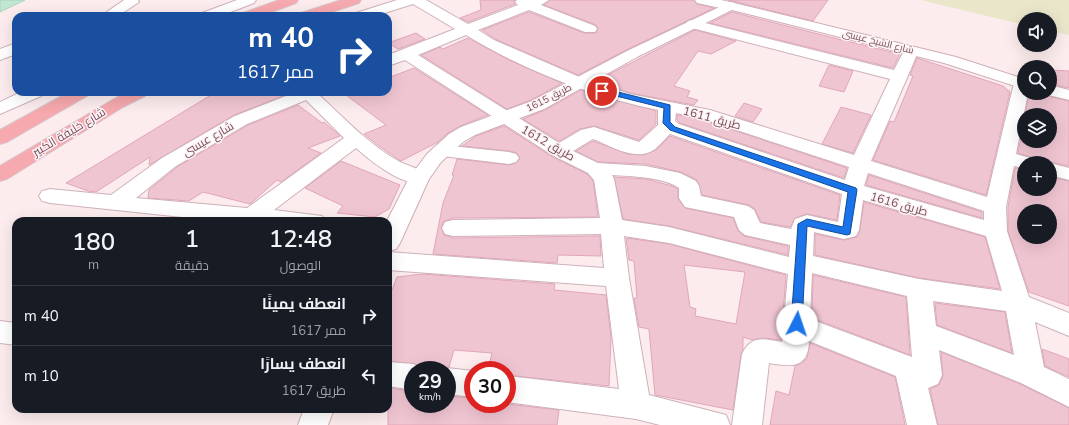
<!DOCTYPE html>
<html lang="ar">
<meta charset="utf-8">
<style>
body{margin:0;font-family:"Nunito Sans",Cairo,sans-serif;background:#242831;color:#f1f3f6;direction:rtl;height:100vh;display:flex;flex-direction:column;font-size:15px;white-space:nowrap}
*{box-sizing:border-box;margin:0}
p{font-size:13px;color:#9ea1a6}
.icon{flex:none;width:22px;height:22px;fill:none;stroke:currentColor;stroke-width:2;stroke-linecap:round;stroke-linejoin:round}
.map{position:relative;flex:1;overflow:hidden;direction:ltr}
.drawer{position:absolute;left:12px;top:217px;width:380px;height:196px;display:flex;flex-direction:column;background:#171b24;border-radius:12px;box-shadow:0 4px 16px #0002;direction:rtl}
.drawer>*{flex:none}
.guide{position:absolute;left:12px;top:12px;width:380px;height:84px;border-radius:12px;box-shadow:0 4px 16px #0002;direction:rtl;background:#1a4fa0;color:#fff;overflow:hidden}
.fabs{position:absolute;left:1017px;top:12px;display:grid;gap:8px}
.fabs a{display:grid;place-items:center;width:40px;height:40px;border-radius:50%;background:#171b24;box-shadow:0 4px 16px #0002;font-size:20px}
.speed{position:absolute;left:404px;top:361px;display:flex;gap:8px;font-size:20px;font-weight:700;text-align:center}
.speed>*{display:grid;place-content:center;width:52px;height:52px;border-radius:50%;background:#171b24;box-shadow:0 4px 16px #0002;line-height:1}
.speed small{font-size:10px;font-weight:400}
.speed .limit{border:6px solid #d22;background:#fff;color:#111}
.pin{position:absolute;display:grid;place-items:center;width:34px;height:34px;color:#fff;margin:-17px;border:2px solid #fff;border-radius:50%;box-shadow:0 1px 4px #0007}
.me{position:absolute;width:44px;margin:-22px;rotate:4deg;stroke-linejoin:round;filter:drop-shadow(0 0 3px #0008)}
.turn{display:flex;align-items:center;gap:14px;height:84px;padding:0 12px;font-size:18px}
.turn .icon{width:52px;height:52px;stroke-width:2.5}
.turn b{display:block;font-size:28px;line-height:34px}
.eta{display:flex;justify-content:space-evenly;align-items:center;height:68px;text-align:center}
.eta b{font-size:24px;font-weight:600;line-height:28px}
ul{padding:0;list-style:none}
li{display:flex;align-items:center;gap:12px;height:60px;padding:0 12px;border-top:1px solid #363941}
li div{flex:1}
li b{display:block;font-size:15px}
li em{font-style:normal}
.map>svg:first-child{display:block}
.green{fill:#e9e6ca}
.water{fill:#c1e5d1;stroke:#a8d6bd}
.building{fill:#f0c5d2;stroke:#e2a6b9;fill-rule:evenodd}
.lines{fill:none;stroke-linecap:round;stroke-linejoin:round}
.street-casing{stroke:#ceb1b9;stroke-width:2}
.secondary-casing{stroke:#ceadb6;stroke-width:2}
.primary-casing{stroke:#d6cace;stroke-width:2}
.street{fill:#fff;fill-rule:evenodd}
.secondary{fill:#fff;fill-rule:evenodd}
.primary{fill:#f6a9ae;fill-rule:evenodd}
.route{fill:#1a73e8;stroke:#114b97}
.labels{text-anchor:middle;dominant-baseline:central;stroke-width:3;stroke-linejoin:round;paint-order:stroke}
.far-street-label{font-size:10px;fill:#774f5d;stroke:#fef3f4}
.street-label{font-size:12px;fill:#774f5d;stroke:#fef3f4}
</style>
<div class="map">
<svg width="1069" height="425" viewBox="0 0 1069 425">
<rect width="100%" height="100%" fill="#fceced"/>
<path class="green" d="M921,0H1069V35L1050,31V19H1024V25Z"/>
<path class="water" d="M0,0H25L0,12Z"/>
<g class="building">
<path d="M480,0H515L514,2L515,4L468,22L460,18L481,10Z"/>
<path d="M550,0H694L697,4L714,8L626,50L578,75L495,39L482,30L529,12L584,33H596L598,28L596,25L544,5Z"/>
<path d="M728,0H828L813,21Z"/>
<path d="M732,12L834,38L900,54L893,68L710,23Z"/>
<path d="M695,30L736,41L711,54L698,51L674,86L690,91L687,97L698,100L694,105L630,93L596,81Z"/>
<path d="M416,33L425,39L398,49L388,43Z"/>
<path d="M468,38L511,61L562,83L531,100L507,109L421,55L440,47L443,49Z"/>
<path d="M917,58L1003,86L1010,92L986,195L873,160L890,121L894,122L913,76L910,75Z"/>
<path d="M829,65L853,71L844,92L819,86Z"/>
<path d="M414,68L488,115L460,126L448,133L438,142L401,161L379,146L364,134L386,125L342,92H388V78Z"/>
<path d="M1050,70L1069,71V88L1050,84Z"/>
<path d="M581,90L656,111V124L639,140L594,126L580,129L559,141L523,119L545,110Z"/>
<path d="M216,92H282L286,95L234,115L149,165L150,157L96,192L88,191L66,183Z"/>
<path d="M1029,93H1043L1044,95L1069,101V166L1050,162L1038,163L1034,158L1018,153L1024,121V141H1050V115H1025Z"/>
<path d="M744,103L762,109L753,122L735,116Z"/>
<path d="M298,105L322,123L324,122L340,136L308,148L321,153L281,182L277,180L250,204L203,192L189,201L148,198L149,190L177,167L248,125Z"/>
<path d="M841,107L871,115L853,153L822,144Z"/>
<path d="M677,115L700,119L847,168L844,178L680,123L677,120Z"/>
<path d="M504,126L551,156L587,174L593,181L598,217L453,218L444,221L441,227L444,235L453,238L600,236L601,256L558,255L557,263L433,254L443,203L454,175H452L457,159L509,165L516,163L520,159L517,153L509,151L462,146L476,136Z"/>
<path d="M670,136L840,195L837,220L807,214L795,218L790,227L761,222L755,209L749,205L702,195L697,180L681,172L645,164L598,162L576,151L593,141L628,154L643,155L656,150Z"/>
<path d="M341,161L400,185L389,209L375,217L337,213L343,206L305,188Z"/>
<path d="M1015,168L1024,169V189H1050V177L1069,181V306L1029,292L1008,231V207ZM1024,211H1050V237H1024Z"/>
<path d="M869,175L982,212V218L866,185Z"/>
<path d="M614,177L646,179L672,186L678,189V199L685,208L733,218L738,231L744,236L788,246V255L669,226L623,219Z"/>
<path d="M864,202L985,237L1000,289L919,278L815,255V234L844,240L857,237L860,230Z"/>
<path d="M626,238L669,244L786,275L781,340L764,338L752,340L743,337V350L741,354L733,410L655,395L649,329L639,327L634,298H637L634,261L629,260ZM684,265L745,272L736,324L695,316L696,309L690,307Z"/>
<path d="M422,274L555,284L554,290L606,295L611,337L609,386L507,375V370H488L492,353L454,350L449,367L443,368L388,361V300L397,277Z"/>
<path d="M813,275L906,297L910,355L812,318Z"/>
<path d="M935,303L1005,312L1012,353L937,325Z"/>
<path d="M810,343L895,377L905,425H770L776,391L789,395L795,366L802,363L807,358Z"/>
<path d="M1042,349L1069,359V377L1045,366Z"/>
<path d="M941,352L1020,384L1069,408V425H938L930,389L939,385L943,376Z"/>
<path d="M388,388L413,391V404H447V396L473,398V404H507L559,410L557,425H388Z"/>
</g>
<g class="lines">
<g class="street-casing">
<g id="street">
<path d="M124,0H138L139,2L118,16H101Z"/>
<path d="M237,0H256L254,3L220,16H200L202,13Z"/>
<path d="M397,0H426L468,24L518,5L515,2L517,0H549L541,5L595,26L597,29L595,32H585L529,10L478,30L494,40L584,79L630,94L710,110L854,155L890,79L688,27L686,24L688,21L693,20L894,70L906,47H916L919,50L871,161L987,197L1014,83L1016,79H1024V93H1028L1016,154L1034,159L1037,163H1024V168L1014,166L1006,207L1007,231L1029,297L1069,313V336L1035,322L1044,367L1069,379V407L1021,383L939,350L942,375L938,384L928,388L937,425H907L896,376L809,341C808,369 791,367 769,363L762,425H732L742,354C752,334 764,339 782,342L788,274L669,243L624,236L629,278L649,395L726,415L730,425H660L636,419L507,402V376L619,389L606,286L388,270V252L604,268L601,234L453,236L445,234L442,228L445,222L453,220L600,218L594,180L588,173L552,155L405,60L388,66V55L455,29L413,4L375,16H354L356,13ZM466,35C525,71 591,96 658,110V125L639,142L594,127L581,130L559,143L418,55ZM676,113L700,118L849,167L845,180L679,124L675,121ZM670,134L842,194L838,222L807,215L795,219L791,229L760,223L754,210L748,206L701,196L699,186L696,181L680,173L645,166L598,163L573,151L593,139C609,145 632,160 650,152C657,149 665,139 670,134ZM868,173L984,211V220L864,186ZM612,175C630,176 664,177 679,188V198L685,207L734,217L739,230L745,235L790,245L789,257L669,227L622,220L614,179ZM863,200L986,236L1002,291L919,279L813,256L814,232L844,239L856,236L859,230ZM812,273L907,296L912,357L810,319ZM933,301L1006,311L1014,355L936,326Z"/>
<path d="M695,0H721L735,3L737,6L735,9L730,10L697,3Z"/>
<path d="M16,43V54L0,60V49Z"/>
<path d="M21,92H44L41,96L0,114V102Z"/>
<path d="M296,92H320L318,94C344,118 369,145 400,162C409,166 424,170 429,178L426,183C404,188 372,162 356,148L274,210L322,216L325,221H220L50,203L42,201L39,196L42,191L50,189L111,195L162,158L235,116ZM306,100L344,138L247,208L136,198L176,166L247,124Z"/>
<path d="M441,145L509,152L516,154L519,158L516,162L509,164L434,155L431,151L434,147Z"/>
<path d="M1049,163H1050L1069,168V180L1050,175Z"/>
<path d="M0,321L16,323V345L0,343Z"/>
<path d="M388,362L413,364L423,368L424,370H413V390L388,386Z"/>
<path d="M447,368L473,371V397L447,394V370H442Z"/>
</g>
</g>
<g class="secondary-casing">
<g id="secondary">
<path d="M730,2L956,57L1024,79V89L944,63L732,10L637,57L544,109L475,135L463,142L441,162L429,179L400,243L396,249L388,251L387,221L409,178L427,154L449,134L461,127L532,101L627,51Z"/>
<path d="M1050,85L1069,90V100L1044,94L1050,93Z"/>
<path d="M304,409H334L328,425H298Z"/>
</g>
</g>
<g class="primary-casing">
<g id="primary">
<path d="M279,0H298L296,3L261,16H241L243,13Z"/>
<path d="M341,0H361L359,3L320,16H299L301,13Z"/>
<path d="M69,92H90L87,96L7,142L0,144V130Z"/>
<path d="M126,92H148L145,96L123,107L7,179L0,181V166Z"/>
</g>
</g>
<use href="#street" class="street"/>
<use href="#secondary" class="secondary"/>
<use href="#primary" class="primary"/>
</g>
<path class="route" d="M602,88L670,105V122L675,127L856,188L857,190L850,234L847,235L807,226L802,324L801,328H793L791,324L798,224L807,219L843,227L848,192L670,130L663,123L664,108L600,92L599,91Z"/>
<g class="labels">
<g class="far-street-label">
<text transform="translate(878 42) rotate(14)">شارع الشيخ عيسى</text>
<text transform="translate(549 98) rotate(-27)">طريق 1615</text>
</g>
<g class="street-label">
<text transform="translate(712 118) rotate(15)">طريق 1611</text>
<text transform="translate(69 132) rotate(-31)">شارع خليفة الكبير</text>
<text transform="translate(208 139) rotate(-30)">شارع عيسى</text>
<text transform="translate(548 143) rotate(30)">طريق 1612</text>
<text transform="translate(899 204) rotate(16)">طريق 1616</text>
</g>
</g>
</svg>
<div class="fabs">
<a><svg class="icon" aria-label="sound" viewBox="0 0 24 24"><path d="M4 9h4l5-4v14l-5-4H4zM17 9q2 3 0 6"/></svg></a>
<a><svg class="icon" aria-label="search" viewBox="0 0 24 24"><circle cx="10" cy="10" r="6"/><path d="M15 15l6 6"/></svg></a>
<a><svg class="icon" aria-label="layers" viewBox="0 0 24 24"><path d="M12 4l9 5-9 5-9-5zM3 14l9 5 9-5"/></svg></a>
<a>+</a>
<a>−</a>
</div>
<div class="speed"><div>29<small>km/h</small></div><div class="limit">30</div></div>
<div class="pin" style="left:602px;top:91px;background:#d93025"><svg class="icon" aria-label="arrive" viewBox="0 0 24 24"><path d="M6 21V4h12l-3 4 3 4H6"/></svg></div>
<svg class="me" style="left:797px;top:324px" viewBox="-20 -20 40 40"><circle r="19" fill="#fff"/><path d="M0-13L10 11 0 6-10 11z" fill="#1a73e8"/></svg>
<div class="guide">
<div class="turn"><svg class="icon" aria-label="right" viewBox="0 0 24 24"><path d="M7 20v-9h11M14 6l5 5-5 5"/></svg><div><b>40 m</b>ممر 1617</div></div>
</div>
<section class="drawer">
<div class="eta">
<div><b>12:48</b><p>الوصول</p></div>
<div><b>1</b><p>دقيقة</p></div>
<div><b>180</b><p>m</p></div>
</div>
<ul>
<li><svg class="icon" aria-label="right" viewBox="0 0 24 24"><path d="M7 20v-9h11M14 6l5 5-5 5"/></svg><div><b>انعطف يمينًا</b><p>ممر 1617</p></div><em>40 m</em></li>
<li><svg class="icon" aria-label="left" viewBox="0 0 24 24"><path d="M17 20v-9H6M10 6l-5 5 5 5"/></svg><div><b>انعطف يسارًا</b><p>طريق 1617</p></div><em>10 m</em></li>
</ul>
</section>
</div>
